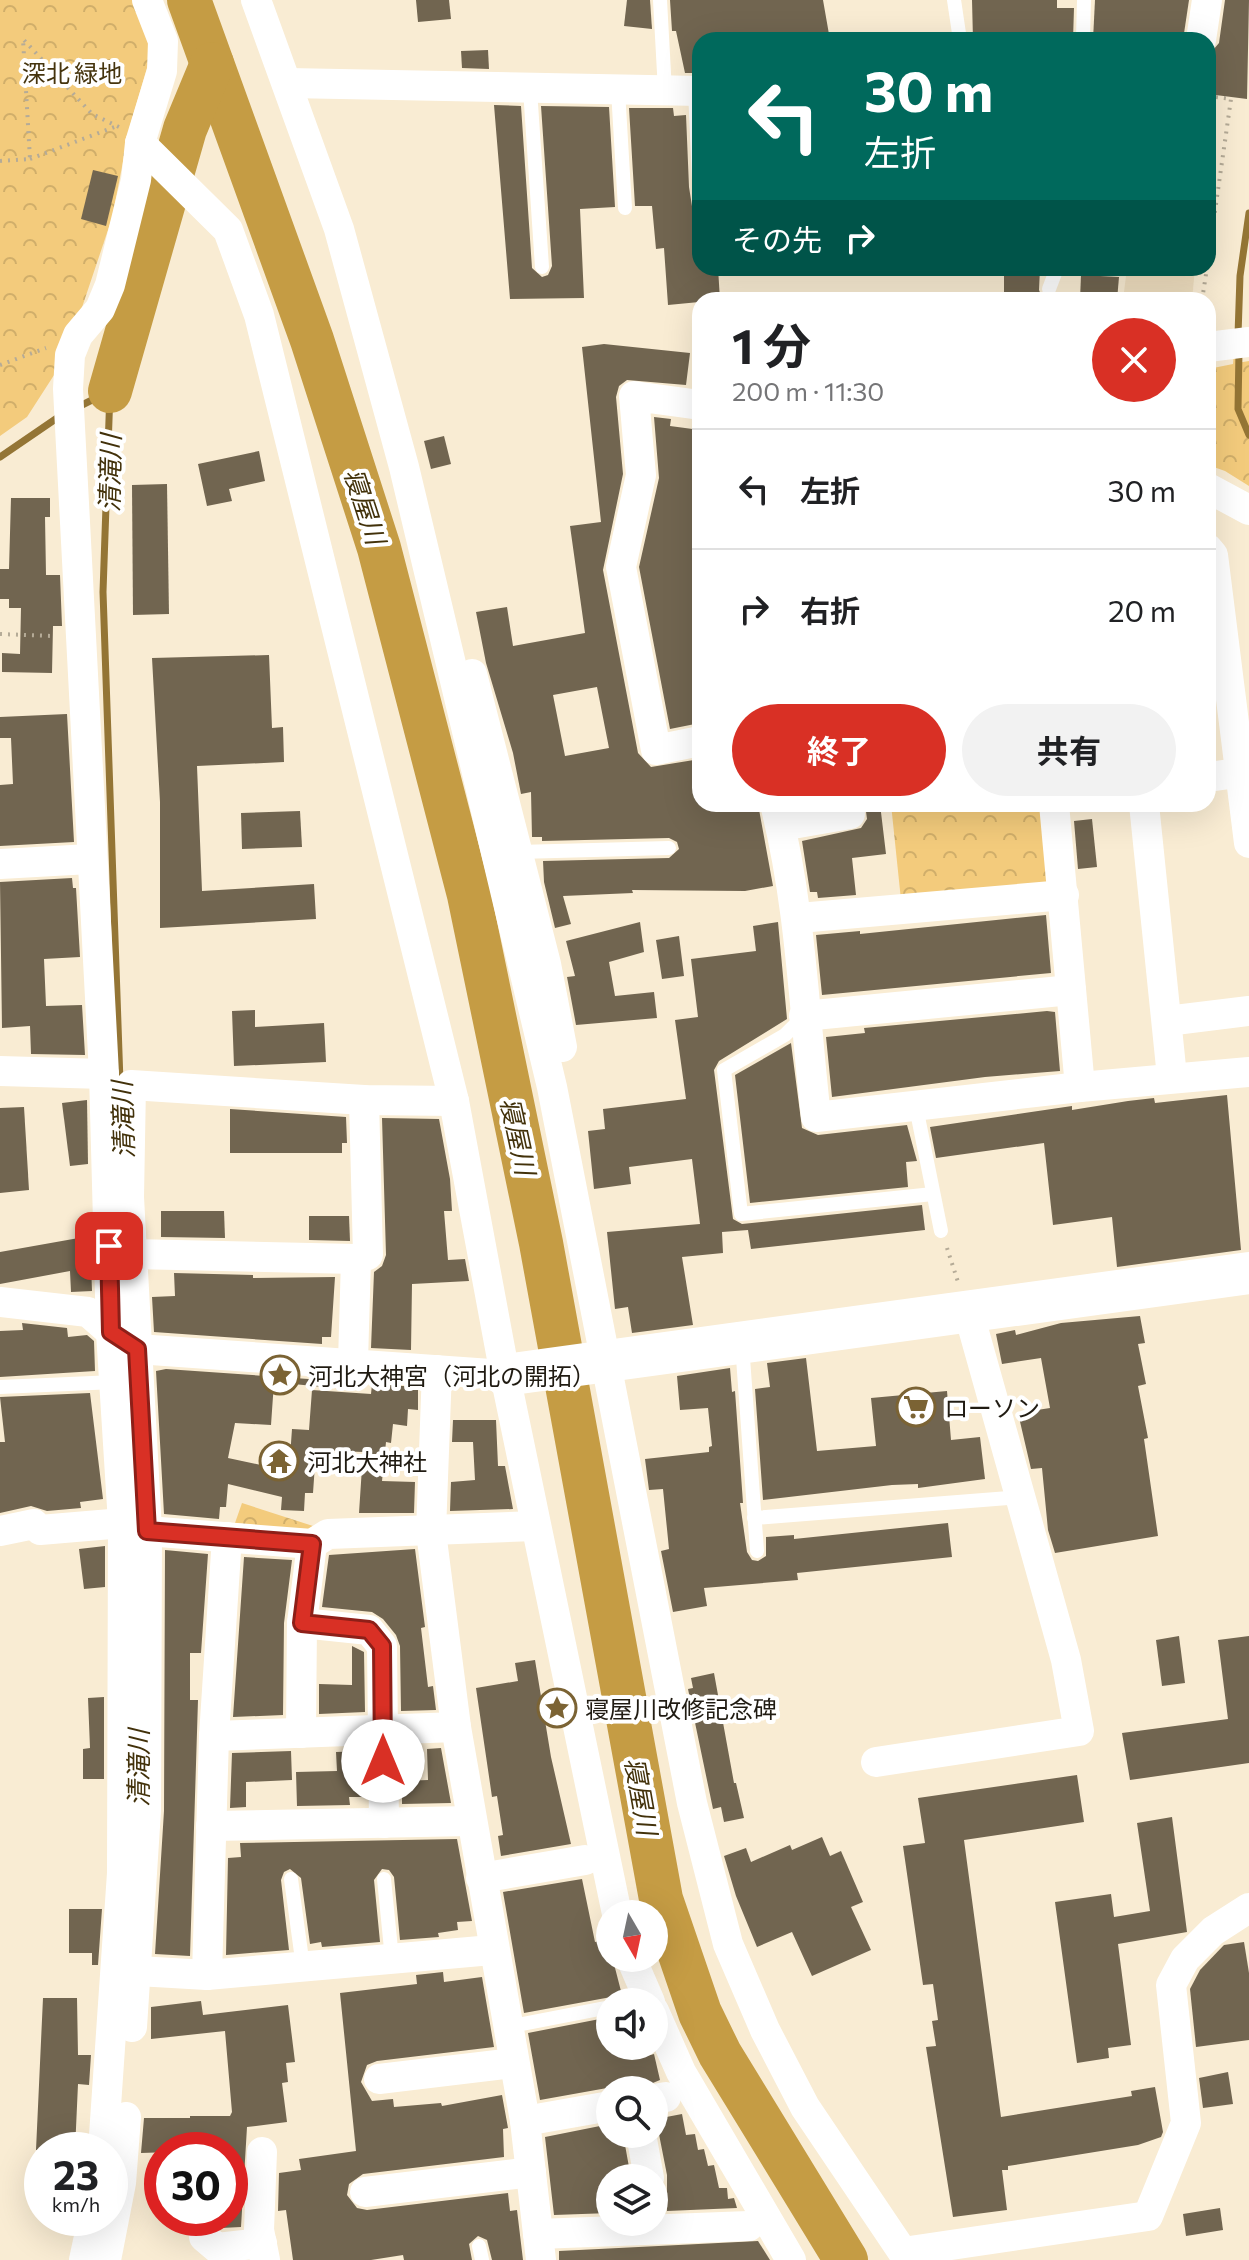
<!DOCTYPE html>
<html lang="ja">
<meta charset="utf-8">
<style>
body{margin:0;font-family:Commissioner,"Noto Sans JP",sans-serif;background:#f2f2f2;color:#202124;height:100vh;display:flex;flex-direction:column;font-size:30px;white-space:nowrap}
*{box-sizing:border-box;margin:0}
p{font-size:26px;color:#757577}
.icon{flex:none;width:44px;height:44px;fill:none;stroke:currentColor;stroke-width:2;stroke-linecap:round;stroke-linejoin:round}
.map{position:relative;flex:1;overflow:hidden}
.side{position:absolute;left:692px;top:292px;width:524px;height:520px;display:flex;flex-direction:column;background:#fff;border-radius:24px;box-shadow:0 8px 32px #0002}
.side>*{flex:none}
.top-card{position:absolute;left:692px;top:32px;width:524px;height:244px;border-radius:24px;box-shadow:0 8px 32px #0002;background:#00695c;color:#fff;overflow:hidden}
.needle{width:52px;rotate:171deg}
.buttons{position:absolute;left:596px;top:1900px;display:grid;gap:16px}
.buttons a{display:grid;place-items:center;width:72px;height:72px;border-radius:50%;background:#fff;box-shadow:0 8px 32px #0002;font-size:40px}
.speed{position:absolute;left:24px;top:2132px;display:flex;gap:16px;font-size:40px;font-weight:700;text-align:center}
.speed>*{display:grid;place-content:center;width:104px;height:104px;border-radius:50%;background:#fff;box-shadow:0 8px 32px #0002;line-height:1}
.speed small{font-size:20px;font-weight:400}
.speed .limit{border:12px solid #d22;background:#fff;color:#111}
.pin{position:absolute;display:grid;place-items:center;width:68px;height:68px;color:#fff;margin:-34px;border-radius:16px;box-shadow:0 4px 12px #0006}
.me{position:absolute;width:88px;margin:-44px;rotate:0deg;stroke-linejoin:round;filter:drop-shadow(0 0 6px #0008)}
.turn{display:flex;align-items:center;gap:28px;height:168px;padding:0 40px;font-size:36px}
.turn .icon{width:104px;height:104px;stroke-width:2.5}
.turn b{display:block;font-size:56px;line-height:68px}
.then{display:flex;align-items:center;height:76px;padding:0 40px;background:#0003;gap:16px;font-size:30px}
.round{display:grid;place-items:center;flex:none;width:84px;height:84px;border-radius:42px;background:#f2f2f2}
.head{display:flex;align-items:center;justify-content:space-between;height:136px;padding:0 40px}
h1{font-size:48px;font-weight:700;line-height:60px}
.primary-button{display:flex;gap:16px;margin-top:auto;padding:16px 40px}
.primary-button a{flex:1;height:92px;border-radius:48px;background:#d93025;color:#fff;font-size:32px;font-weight:700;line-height:92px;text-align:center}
.primary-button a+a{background:#f2f2f2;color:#202124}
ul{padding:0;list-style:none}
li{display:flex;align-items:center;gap:24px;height:120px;padding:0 40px;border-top:2px solid #e0e0e0}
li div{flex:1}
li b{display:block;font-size:30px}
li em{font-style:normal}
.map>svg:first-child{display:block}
.built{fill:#efdebf}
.park{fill:url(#park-crowns)}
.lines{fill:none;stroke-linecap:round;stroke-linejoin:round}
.stream{stroke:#947535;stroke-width:7}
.river{stroke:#c59c44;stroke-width:44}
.building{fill:#716550;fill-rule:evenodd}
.path{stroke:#b5ab97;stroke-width:4;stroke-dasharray:2 6;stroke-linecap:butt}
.lane{stroke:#fff;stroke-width:14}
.street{stroke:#fff;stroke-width:30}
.secondary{stroke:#fff;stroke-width:42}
.route-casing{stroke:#8d1f18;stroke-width:20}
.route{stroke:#d93025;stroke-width:14}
.labels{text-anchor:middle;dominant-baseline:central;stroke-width:8;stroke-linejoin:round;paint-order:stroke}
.park-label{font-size:24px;fill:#45340e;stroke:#fff}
.poi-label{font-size:24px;fill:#201b12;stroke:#fff;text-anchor:start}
.water-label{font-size:26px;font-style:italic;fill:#42310a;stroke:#fff}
</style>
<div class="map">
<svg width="1249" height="2260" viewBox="0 0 1249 2260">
<defs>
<pattern id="park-crowns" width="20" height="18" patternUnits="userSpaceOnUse" patternTransform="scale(2)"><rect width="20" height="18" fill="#f3cb7c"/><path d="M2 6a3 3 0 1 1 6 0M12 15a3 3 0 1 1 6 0" fill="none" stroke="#d0ae6a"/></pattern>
</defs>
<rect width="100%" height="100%" fill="#f9ecd3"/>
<path class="built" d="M1127,268H1195L1192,300H1123Z"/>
<g class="park">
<path d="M0,0H137L151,54L130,126L112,218L65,358L27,417L0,436Z"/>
<path d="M1240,285L1237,363L1249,361V486L1225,471L1208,465V369L1233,364Z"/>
<path d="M891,804H1042L1050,877L1046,883L901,900Z"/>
<path d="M242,1503L313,1526L308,1531L235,1523Z"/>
</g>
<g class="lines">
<g class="stream">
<path d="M1238,335L1240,276L1249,213"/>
<path d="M1239,351L1238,409L1249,435"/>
<path d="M78,407L110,391L103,592L120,1082"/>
<path d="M0,457L60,416"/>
</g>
<g class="river">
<path d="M189,0L312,340L379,548L469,895L541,1243L661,1899L700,2013L720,2054L846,2260"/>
<path d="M110,391L185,129L212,64"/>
</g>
</g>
<g class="building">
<path d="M416,0H449L451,19L418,22Z"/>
<path d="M627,0H650L652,29L624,26Z"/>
<path d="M670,0H823L830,40H700V73H685L676,31H672Z"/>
<path d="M972,0H1057V8H1074L1073,40H973Z"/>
<path d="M1095,0H1189L1183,40H1093Z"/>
<path d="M1225,0H1249L1247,99L1208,94V56L1219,43Z"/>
<path d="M488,50L489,69L462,68L461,51Z"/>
<path d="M494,105L521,106L532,268L542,277L548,275L552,266L541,106L609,107L615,207L580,209L584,298L510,299Z"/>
<path d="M629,108H673L674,116L686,115L689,187L694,219H700V268H718L720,300L668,305L664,248L656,249L652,206H635Z"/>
<path d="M93,170L118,176L106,226L81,219Z"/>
<path d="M1004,268H1040L1039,290L1043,300H1004Z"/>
<path d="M1081,275L1119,277L1117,300H1080Z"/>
<path d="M604,344L690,353L686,385L627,380L619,386L616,397L623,474L603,570L638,753L651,767L700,759V804H758L773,886L745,891L632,890L633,893L563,896L571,924L555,928L544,882L543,861L669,858L679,849L677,842L669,838L542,841V837H532L531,792L521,794L513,753L486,663L476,612L507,607L513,646L585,633L570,526L601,522L582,347ZM597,687L609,748L565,756L553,695Z"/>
<path d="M654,417L671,419L670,426L700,430V723L670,729L639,567L659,478Z"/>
<path d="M444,436L451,464L431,469L424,441Z"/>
<path d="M259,451L265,481L229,489L232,501L207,506L198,464Z"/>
<path d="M167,484L169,614L133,615L132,485Z"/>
<path d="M11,498H50V517H45L46,575H60L62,626H53L52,673L2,672V653L20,654L21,608H9V599H0V569H9Z"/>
<path d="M269,655L272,728L283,727L284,762L197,766L202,891L314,884L316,919L160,928V802L152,658Z"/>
<path d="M67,714L74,842L0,846V785L13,784L11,738H0V717Z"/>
<path d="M865,804H880L886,854L852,858L856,895L818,898L817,892H810L802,841L861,828L867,819Z"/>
<path d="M300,811L302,847L242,849L241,813Z"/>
<path d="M1092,819L1097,867L1078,869L1074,821Z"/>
<path d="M72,878L73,888H76L80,957L44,959L46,1006L82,1005L85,1055L31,1054L30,1026L2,1028L0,882Z"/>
<path d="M1046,915L1051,973L822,995L816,935L860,931V934Z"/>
<path d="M640,922L644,952L609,962L615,996L654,992L657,1018L576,1025L567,977L575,976L566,941Z"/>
<path d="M778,922L787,1019L719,1061L714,1070L733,1219L742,1224L922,1205L925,1230L751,1249L748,1230L722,1232L723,1253L682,1257L693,1325L632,1333L628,1307L615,1309L607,1232L700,1224L692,1159L629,1167L631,1184L594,1189L588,1131L605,1129L603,1109L686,1099L675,1020L698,1017L691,959L756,951L753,926Z"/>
<path d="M679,936L684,976L662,979L656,940Z"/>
<path d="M255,1010V1027L324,1023L326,1062L234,1066L232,1011Z"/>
<path d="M1047,1011L1055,1012L1060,1071L985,1077L832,1097L826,1037L865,1033L864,1028Z"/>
<path d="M791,1043L802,1128L818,1135L907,1125L917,1161L906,1162L908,1187L750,1203L735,1075Z"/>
<path d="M1227,1095L1241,1250L1117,1267L1112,1217L1053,1225L1044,1143L936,1158L930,1127L1072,1106V1110L1128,1101L1154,1098L1155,1103Z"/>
<path d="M87,1100L88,1164L70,1166L62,1103Z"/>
<path d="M24,1107L29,1190L0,1193V1108Z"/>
<path d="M230,1109L346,1117L347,1143H342V1153H230Z"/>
<path d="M382,1118L439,1119L450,1179L452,1211H444L448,1260L465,1259L469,1281L412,1284L411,1350L371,1348L374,1272L382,1266L386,1255Z"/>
<path d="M161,1211H224L225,1238L161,1237Z"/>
<path d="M309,1216H349L350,1241L309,1240Z"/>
<path d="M90,1236L92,1291L71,1292L70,1271L0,1284V1252Z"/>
<path d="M174,1273L253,1275V1278L335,1277L331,1337H322V1344L154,1332L152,1297L175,1296Z"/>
<path d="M1140,1316L1145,1343L1138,1344L1146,1384L1138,1386L1148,1438L1144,1439L1158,1536L1055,1553L1048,1530L1042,1468L1031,1469L1018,1413L1050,1408L1041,1358L1002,1364L996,1334L1015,1330L1016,1335L1061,1323Z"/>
<path d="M22,1323L67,1328L68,1337L87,1335L94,1341L95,1371L0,1377V1331L23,1330Z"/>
<path d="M806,1358L817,1451L876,1446L871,1398L947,1391L951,1440L980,1437L985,1479L918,1488V1484L892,1485L763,1500L755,1389L770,1387L767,1363Z"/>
<path d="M730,1368L732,1392L735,1391L743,1503H740L747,1552L752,1560L758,1561L766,1556V1537L794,1535V1539L948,1523L952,1557L797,1573L798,1580L704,1588L707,1606L673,1612L661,1551L669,1549L663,1489L649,1490L645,1459L709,1452V1447L712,1446L708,1408L680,1410L677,1376Z"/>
<path d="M166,1369L323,1380V1387L274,1382L271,1425L235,1423L228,1458L289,1471L292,1429L309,1430L312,1390L371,1394L372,1384L418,1387V1410L408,1409L407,1426L393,1424L391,1443L386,1442L382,1481L415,1482L414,1513H359L363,1452L316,1450L313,1493H305L304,1511L281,1510L282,1497L228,1484L226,1507H220L219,1519L164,1514L156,1371Z"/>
<path d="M90,1393L103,1499L80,1502L81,1508L47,1511L31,1506L0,1513V1442H5L0,1397Z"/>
<path d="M453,1420H496L498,1466H505L513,1509L450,1511L451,1482L475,1480L473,1442H452Z"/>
<path d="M105,1546V1587L84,1589L79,1549Z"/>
<path d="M415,1549L425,1627L421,1628L428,1687L433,1686L436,1710L401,1711L400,1646L396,1635L383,1619L372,1612L322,1607L329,1555Z"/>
<path d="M165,1550L208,1554L201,1653H190V1700H198L190,1956L155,1954L164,1811Z"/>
<path d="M244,1557L292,1560L284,1623L283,1715L233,1717Z"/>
<path d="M1179,1636L1185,1683L1162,1686L1156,1640Z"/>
<path d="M1249,1636V1763L1130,1780L1122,1733L1228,1719L1218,1640Z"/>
<path d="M352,1646L364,1652L365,1712L319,1714V1684L352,1685Z"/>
<path d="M535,1660L551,1757L571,1844L501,1856L498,1836L503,1835L497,1796L492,1797L476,1688L518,1681L515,1663Z"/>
<path d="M714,1673L734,1783H736L744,1818L724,1822L721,1807L713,1809L688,1689L693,1688L691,1678Z"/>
<path d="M104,1697V1779H83V1749L90,1748L88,1698Z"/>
<path d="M441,1748L451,1803L402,1804V1781L428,1780L427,1749Z"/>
<path d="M291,1751L292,1780L246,1782V1807L230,1808L232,1753Z"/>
<path d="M365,1751L366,1797H349L350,1805L297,1806L296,1772L337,1771L336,1752Z"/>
<path d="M1077,1775L1084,1822L964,1840L1001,2117L1132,2096L1131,2091L1155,2087L1163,2132L1161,2137L1138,2145L1008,2166V2170H1002L1007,2210L953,2217L926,2047L936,2046L932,2021L938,2020L933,1984L923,1985L903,1846L925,1843L918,1798Z"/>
<path d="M1172,1817L1187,1932L1118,1944L1131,2045L1108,2048L1109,2058L1077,2063L1055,1902L1111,1894L1114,1917L1150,1911L1137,1823Z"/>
<path d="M822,1837L830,1856L841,1851L863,1902L851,1907L871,1950L812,1976L792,1932L757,1947L736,1896L724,1856L746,1848L751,1862L790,1845L792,1850Z"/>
<path d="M457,1839L472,1921L457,1922L458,1930L438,1933L439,1937L400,1940L394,1877L389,1870L382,1869L374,1880L380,1942L322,1947L321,1942L310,1944L301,1878L290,1869L284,1872L281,1880L289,1950L226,1955L228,1858L241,1857L240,1843Z"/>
<path d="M582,1879L595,1942L610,1939V1964H614L622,1995L524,2013L503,1892Z"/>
<path d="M69,1909H102L98,1965H92V1953H69Z"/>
<path d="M1244,1942L1249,1973V2040L1196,2047L1190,1989L1200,1970L1224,1945Z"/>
<path d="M443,1972L444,1982L482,1977L494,2047L377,2061L367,2065L361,2082L372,2101L393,2099L394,2107L441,2103L442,2106L502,2095L508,2128L503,2129L504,2157L363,2174L349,2184L347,2195L357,2208L367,2210L508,2193L510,2211L517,2210L523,2260H492L487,2240L478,2236L469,2244L472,2260H404L403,2255L371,2260H293L286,2210L278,2211L279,2173L301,2170L299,2159L356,2151L340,1993L417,1984L416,1975Z"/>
<path d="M43,1998H77L78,2055H91L89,2085L78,2084L75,2150H36Z"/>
<path d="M201,2001L203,2015L288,2005L295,2062L286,2063L288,2082L282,2083L287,2122L247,2127L241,2227L221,2228L220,2218H230V2150L141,2153L144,2118H190V2116H230L232,2112L225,2031L151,2039V2007Z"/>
<path d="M610,2017V2046H645L647,2056L654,2054L660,2080L636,2090L607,2088L540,2100L528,2033Z"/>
<path d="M1228,2072L1233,2104L1203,2108L1199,2078Z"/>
<path d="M682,2114L686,2135L695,2134L698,2150L704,2149L708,2166L714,2165L719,2188H727L728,2199L734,2198L737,2208L667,2211V2175L656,2119Z"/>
<path d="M610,2124V2134H623L631,2178H610V2213L554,2215L545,2137Z"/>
<path d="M1220,2208L1223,2230L1186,2236L1183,2214Z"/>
<path d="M758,2241L770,2260H559V2251Z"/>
</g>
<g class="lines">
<g class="path">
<path d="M1208,96L1231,99L1208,260"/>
<path d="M30,159L117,126"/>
<path d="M0,161L30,159L23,39L92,114L119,127"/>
<path d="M1202,300L1207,268"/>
<path d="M0,365L46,348"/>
<path d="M0,634L53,636"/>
<path d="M947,1248L958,1282"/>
</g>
<g class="lane">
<path d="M660,0L665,91"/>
<path d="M954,0L960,40"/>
<path d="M1083,40L1084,0"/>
<path d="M530,89L542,267"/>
<path d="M618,90L625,208"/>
<path d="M695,91L699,180"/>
<path d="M1049,289L1057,268"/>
<path d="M518,852L669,848"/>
<path d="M804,1016L785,1035L724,1070L741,1214L933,1194"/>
<path d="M916,1107L941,1231"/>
<path d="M742,1344L757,1551"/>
<path d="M0,1387L115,1382"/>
<path d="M754,1518L1020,1497"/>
<path d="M291,1879L303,1967"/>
<path d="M384,1879L392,1959"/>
<path d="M507,2027L610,2007"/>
<path d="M479,2246L482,2260"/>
</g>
<g class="street">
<path d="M256,0L339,229L404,467L552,1087L692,1803L728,1944L765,2030L805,2107L908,2260"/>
<path d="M1201,40L1207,0"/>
<path d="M288,83L700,91"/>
<path d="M140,143L228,230L259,315L454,1101L505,1375L617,1914"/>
<path d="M1208,347L1249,342"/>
<path d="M700,405L634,396L641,475L621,567L656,750L700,741"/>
<path d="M1208,488L1249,510"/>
<path d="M1208,549L1213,555L1249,843"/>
<path d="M472,674L546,964L562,1047"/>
<path d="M1208,777L1237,773"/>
<path d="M775,804C801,907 804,1012 816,1117L1080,1087L1249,1072"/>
<path d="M1054,804L1080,1087"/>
<path d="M1144,804L1172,1077"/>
<path d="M781,826L850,814"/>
<path d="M0,864L90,859"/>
<path d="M799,918L1064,895"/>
<path d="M804,1016L1071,990"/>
<path d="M1167,1021L1249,1011"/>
<path d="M0,1071L104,1074"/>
<path d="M132,1254L356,1259"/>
<path d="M0,1302L88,1312L121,1341L137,1349L505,1375"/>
<path d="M353,1362L356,1259L368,1255L364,1100"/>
<path d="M437,1370L431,1532L456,1727L525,2121L541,2260"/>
<path d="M0,1531L34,1524L40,1530L123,1523"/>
<path d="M147,1531L312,1544L328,1534L535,1526"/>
<path d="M302,1623L369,1630L382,1646L384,1823"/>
<path d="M301,1733L302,1623L312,1544"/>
<path d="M214,1736L456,1727"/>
<path d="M876,1762L1079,1731L1066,1660L969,1314"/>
<path d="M211,1826L472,1821"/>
<path d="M481,1878L585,1860"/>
<path d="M631,1958L650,2002"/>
<path d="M120,1970L207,1975L492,1950"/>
<path d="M207,1975L214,1736L227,1537"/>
<path d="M654,2011L681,2072L791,2260"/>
<path d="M132,2027L146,1811L147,1531L129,1197L131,1085L364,1100L454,1101"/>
<path d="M379,2079L514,2063"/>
<path d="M654,2099L666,2097"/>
<path d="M525,2121L610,2106"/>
<path d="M641,2134L649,2178"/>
<path d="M103,2150L122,1873L123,1523L111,1332L104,1074L68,389L70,355L78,335L100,309L110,285L136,180L140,143L162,71L163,41L147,0"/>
<path d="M262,2152L259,2230L265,2260"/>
<path d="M365,2192L531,2172"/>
<path d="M202,2218L204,2237L217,2248L262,2243"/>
<path d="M538,2234L749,2226"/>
<path d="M903,2252L1148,2216L1186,2123L1171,1985L1185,1959L1213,1931L1249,1908"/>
<path d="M84,2260L93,2218"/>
<path d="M106,2260L121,2183L126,2117"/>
</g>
<path class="secondary" d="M505,1375L1249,1273"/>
</g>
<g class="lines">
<g class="route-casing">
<path id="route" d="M109,1246L111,1332L137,1349L147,1531L312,1544L302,1623L369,1630L382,1646L383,1761"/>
</g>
<use href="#route" class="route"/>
</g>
<defs>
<g id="sight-ring" transform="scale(2)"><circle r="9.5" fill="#fff" stroke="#7b6334" stroke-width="1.5"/><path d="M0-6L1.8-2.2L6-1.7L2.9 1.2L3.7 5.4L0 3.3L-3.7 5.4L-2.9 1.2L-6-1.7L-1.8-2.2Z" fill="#7b6334"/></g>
<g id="supermarket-ring" transform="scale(2)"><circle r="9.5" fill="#fff" stroke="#7b6334" stroke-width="1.5"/><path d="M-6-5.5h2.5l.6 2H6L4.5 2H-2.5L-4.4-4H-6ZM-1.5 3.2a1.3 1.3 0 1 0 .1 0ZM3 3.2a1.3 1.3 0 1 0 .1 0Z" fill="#7b6334"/></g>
<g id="temple-ring" transform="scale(2)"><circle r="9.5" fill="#fff" stroke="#7b6334" stroke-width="1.5"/><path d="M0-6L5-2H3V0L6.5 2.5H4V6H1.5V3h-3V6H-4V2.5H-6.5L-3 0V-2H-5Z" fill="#7b6334"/></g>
</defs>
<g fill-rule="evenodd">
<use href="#sight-ring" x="280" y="1375"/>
<use href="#supermarket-ring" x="916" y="1407"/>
<use href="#temple-ring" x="279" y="1461"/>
<use href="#sight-ring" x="557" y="1708"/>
</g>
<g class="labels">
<g class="park-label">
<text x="72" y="72">深北 緑地</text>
</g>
<g class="poi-label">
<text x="308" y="1375">河北大神宮（河北の開拓）</text>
<text x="944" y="1407">ローソン</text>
<text x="307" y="1461">河北大神社</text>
<text x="585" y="1708">寝屋川改修記念碑</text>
</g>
<g class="water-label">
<text transform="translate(109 473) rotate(-89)">清滝川</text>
<text transform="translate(366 506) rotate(72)">寝屋川</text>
<text transform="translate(122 1120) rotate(-92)">清滝川</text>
<text transform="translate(519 1136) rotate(78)">寝屋川</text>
<text transform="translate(137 1768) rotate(-90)">清滝川</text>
<text transform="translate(642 1796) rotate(80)">寝屋川</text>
</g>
</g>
</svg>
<div class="buttons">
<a><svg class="needle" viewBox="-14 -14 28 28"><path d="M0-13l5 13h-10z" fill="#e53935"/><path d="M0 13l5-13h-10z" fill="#757577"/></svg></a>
<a><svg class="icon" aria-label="sound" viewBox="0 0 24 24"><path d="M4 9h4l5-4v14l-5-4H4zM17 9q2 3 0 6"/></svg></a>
<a><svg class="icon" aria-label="search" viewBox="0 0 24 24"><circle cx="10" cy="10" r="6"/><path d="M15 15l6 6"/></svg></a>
<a><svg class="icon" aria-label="layers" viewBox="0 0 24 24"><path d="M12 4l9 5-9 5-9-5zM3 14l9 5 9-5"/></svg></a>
</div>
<div class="speed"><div>23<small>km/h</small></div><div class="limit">30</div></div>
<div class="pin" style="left:109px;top:1246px;background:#d93025"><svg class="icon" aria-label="arrive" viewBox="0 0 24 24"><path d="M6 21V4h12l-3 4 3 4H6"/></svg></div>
<svg class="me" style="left:383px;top:1761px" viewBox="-20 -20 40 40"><circle r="19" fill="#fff"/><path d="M0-13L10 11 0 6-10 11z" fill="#d93025"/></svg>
<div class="top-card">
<div class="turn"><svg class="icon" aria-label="left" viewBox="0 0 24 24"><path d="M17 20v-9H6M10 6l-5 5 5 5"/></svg><div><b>30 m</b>左折</div></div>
<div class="then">その先<svg class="icon" aria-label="right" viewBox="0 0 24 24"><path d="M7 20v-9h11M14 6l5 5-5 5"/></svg></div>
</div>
<section class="side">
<div class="head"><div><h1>1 分</h1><p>200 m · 11:30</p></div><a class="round" style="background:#d93025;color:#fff"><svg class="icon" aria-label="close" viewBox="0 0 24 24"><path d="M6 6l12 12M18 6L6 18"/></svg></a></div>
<ul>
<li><svg class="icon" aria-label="left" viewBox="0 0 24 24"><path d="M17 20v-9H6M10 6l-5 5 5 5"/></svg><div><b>左折</b></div><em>30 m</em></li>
<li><svg class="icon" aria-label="right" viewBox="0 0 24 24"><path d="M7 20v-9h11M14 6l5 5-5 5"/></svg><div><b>右折</b></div><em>20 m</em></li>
</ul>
<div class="primary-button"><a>終了</a><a>共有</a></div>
</section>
</div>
